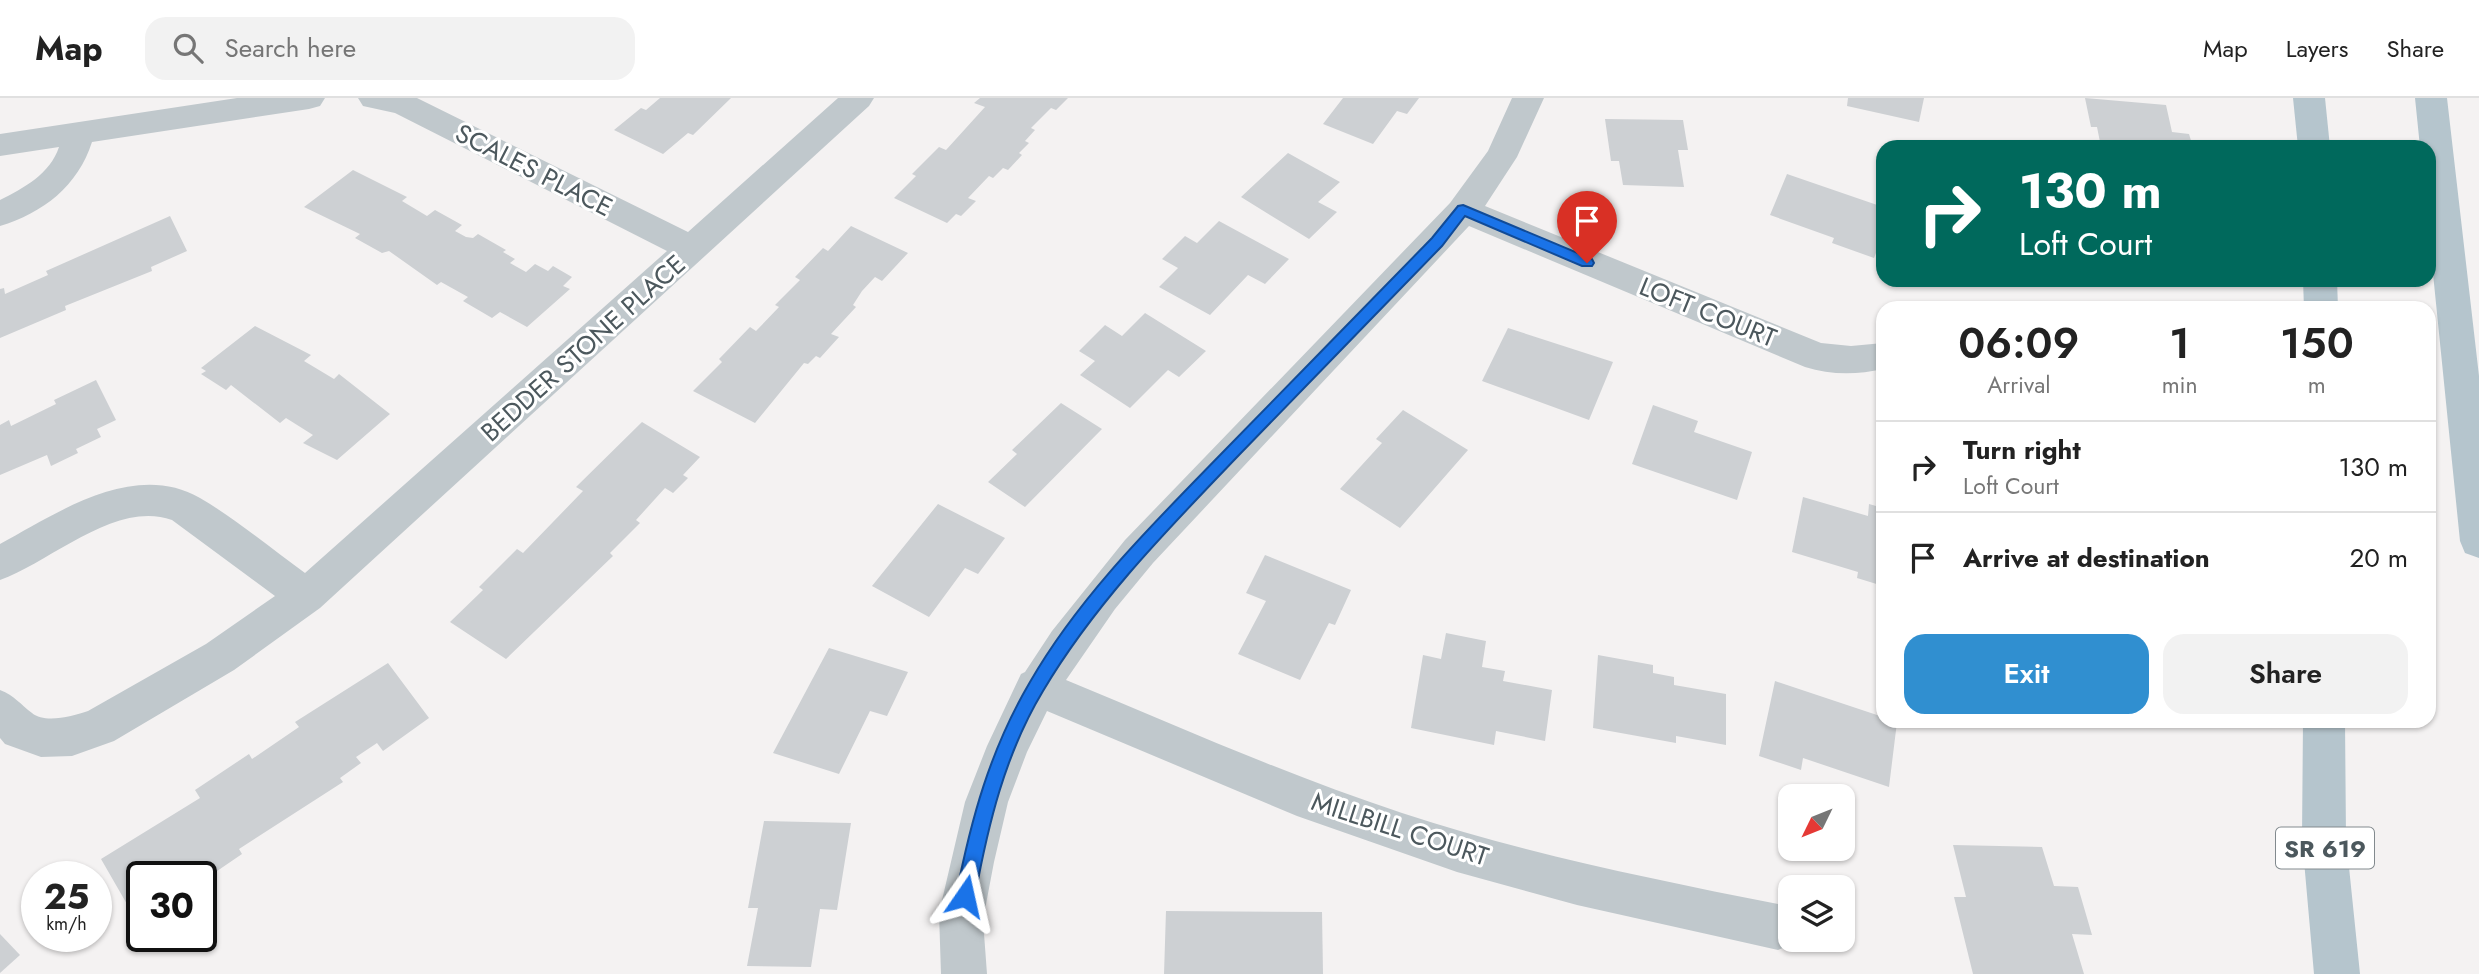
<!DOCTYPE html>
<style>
body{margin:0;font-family:Jost,sans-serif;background:#f2f2f2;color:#222;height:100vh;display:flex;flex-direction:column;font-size:26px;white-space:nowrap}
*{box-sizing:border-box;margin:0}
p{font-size:23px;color:#767676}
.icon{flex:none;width:38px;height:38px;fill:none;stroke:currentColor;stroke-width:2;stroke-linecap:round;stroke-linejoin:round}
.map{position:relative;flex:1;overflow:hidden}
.sheet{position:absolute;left:1876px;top:203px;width:560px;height:427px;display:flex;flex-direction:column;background:#fff;border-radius:21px;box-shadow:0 2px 5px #0004}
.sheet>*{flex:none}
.hud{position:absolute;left:1876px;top:42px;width:560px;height:147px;border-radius:21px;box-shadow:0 2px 5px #0004;background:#00695c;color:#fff;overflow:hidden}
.needle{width:46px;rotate:227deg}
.controls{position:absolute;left:1778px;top:686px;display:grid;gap:14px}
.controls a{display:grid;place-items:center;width:77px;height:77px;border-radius:14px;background:#fff;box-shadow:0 2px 5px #0004;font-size:35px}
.speed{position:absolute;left:21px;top:763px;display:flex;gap:14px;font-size:35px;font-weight:700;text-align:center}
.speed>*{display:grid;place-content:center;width:91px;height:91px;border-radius:50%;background:#fff;box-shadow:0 2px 5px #0004;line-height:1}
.speed small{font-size:18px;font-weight:400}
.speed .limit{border:4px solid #111;border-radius:10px;background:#fff;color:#111}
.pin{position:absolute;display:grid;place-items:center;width:60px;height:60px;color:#fff;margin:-72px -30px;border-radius:50% 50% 50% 0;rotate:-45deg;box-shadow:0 0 7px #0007}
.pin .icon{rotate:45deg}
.me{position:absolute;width:77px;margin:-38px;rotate:11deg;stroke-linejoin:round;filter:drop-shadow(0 0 5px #0008)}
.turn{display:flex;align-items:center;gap:24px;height:147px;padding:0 28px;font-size:32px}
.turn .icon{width:91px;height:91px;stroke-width:2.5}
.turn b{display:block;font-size:49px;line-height:60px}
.eta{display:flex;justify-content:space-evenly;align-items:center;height:119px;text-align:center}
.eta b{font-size:42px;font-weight:600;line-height:49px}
.button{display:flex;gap:14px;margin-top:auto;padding:14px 28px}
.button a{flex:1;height:80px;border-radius:21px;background:#308fd0;color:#fff;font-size:28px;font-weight:600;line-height:80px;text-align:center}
.button a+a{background:#f2f2f2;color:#222}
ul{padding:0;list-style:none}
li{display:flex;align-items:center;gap:21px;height:91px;padding:0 28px;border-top:2px solid #e0e0e0}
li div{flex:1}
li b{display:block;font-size:26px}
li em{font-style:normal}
header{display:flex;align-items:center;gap:42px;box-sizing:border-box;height:98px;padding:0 35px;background:#fff;border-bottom:2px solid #e0e0e0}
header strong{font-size:33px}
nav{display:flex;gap:38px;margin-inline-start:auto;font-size:24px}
.search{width:490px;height:63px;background:#f2f2f2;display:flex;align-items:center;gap:18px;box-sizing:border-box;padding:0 24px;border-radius:21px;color:#767676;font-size:26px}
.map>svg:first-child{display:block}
.building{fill:#cdd0d3}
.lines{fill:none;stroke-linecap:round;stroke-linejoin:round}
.street{fill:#c0c8cc;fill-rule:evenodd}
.primary{fill:#b5c5cd;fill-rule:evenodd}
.route{fill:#1a73e8;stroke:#114b97;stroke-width:2}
.labels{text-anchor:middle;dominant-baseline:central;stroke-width:6;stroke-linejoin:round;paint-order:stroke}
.shield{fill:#fff;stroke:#828a8e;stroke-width:2}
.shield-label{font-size:24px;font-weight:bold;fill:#4c585d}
.street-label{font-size:26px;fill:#4c585d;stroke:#fff}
</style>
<header>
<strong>Map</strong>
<div class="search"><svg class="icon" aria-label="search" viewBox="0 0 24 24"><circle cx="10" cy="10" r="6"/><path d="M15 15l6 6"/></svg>Search here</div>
<nav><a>Map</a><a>Layers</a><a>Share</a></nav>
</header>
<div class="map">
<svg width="2479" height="876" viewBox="0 0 2479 876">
<rect width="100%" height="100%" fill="#f4f2f2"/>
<g class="building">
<path d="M660,0H731L693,37L688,35L663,56L614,32L641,10L646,12Z"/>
<path d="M980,0H1068L1056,12L1051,10L1031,30L1035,32L1025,43L1029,45L1019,55L1022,57L1008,72L1003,70L993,80L989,78L968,100L976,103L961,118L956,116L947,125L894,100L916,78L912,76L939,49L946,52L985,9L974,5Z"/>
<path d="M1343,0H1419L1407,16L1397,13L1373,46L1323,26Z"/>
<path d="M1848,0H1924L1919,24L1847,8Z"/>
<path d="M2085,0L2166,7L2172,34L2189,36L2193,49H2101L2097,29H2091Z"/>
<path d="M1605,21L1683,22L1688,52H1678L1684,89L1623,87L1619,63H1611Z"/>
<path d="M1288,55L1340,84L1318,104L1337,114L1309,141L1241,99Z"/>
<path d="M353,72L407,99L402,103L427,118L435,112L462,127L455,133L466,139L473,140L478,136L506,152L503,154L515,161L510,165L526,174L535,166L548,173L553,168L572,179L563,188L570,191L527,229L500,214L492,220L463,203L468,199L441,184L437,187L389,153L382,155L355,140L360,136L304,109Z"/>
<path d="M1787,76L1883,109V137L1874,160L1832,145L1834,140L1770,117Z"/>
<path d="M170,118L187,153L151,169L152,173L65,208L66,212L0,240V191L4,190L5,196L48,177L46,173Z"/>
<path d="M1219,123L1289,161L1265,186L1248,177L1210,217L1159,189L1178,170L1162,161L1185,138L1197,145Z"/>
<path d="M851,128L908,155L882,183L875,179L862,193L853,207L856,209L831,236L839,239L820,260L816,258L808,266L804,265L755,325L693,293L722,264L719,261L750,229L756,233L779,209L775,207L800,182L795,179L823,150L828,153Z"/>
<path d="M1145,215L1206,253L1179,279L1168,272L1130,310L1080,277L1095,263L1079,253L1105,227L1122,238Z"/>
<path d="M255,228L311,257L304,263L334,281L339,276L390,316L337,362L303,345L313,337L286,320L280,325L231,287L226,292L201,276L206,273L201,270Z"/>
<path d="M1508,230L1613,264L1589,322L1482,283Z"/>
<path d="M96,282L116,322L97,331L101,339L76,351L78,355L51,368L47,357L0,377V327L9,322L11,328L56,306L54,302Z"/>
<path d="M1061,305L1102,331L1025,409L988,384L1017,356L1012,352Z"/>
<path d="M1653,307L1698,323L1694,334L1752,354L1737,402L1632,366Z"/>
<path d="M1403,312L1468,352L1400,430L1340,391L1382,345L1376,341Z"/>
<path d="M642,324L700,359L683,377L688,380L673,395L665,390L636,422L640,425L610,455L613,458L506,561L450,524L483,492L479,489L517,451L523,455L583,393L576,389Z"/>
<path d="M1803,399L1868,418L1869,406L1883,410V488L1857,480L1858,474L1792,454Z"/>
<path d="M938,406L1005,440L978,476L965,470L929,519L872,488Z"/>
<path d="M1265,457L1351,492L1335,527L1329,525L1300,582L1238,556L1266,503L1246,495Z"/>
<path d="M1446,535L1486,543L1482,569L1505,573L1503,583L1552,592L1545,643L1496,633L1494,647L1411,630L1423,557L1441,561Z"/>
<path d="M829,550L908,574L887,618L870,613L839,676L773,655Z"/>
<path d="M1598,557L1653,567V575L1674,579V587L1726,596V647L1676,638V645L1593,630Z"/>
<path d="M388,565L429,620L383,653L377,645L356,659L361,665L340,680L343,684L239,751L242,756L201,784V779H142V825L139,827L101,761L200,700L195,692L249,656L252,661L299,629L295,624Z"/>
<path d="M1775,583L1883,619V623L1897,624L1889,689L1803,660L1801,672L1759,658Z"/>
<path d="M764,723L851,725L837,812L820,811L811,869L747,868L758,810H748Z"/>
<path d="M1953,747L2042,749L2054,788L2078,789L2092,837L2072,836L2084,876H1973L1954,799H1966Z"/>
<path d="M1166,813L1322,814L1323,876H1164Z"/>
<path d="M0,836L20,857L0,875Z"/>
</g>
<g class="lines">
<g class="street">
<path d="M237,0H325L320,8L309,11L92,44C78,88 43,115 0,128V102C24,90 50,76 59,49L0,58V36Z"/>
<path d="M358,0H417L688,134L838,0H874L869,8L320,510L234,572L114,643L72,658L41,659L5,646L0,640V592C15,598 20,606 32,615C45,626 73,618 88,613L206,546L275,498L172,422C115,402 51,464 0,482V446C57,415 134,362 200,400C236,421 270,450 305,475L667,153L395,15L363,8Z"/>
<path d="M1512,0H1544L1517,59L1485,108L1821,245L1851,248L1883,245V271C1857,277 1830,277 1805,269L1469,128L1153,465L1115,511L1066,582C1177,628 1287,677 1402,715C1524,755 1652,781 1778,806L1790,812V842H1795L1794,845L1778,852L1738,843L1577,807L1457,774L1297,718L1047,613L1027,654L1008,704L994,764L983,822L987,876H941L939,815L965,704L987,648L1021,576L1025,574L1052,533L1125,442L1450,105L1488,53Z"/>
</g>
<g class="primary">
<path d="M2293,0H2325L2330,49H2298Z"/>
<path d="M2415,0H2447L2479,278V460L2465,455L2460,443L2429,136V49H2420Z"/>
<path d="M2303,182H2337L2338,210H2304Z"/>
<path d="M2303,623H2345L2346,740L2360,876H2314L2302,740Z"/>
</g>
</g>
<path class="route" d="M1463,107L1592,161L1594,165L1592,168H1582L1465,118L1442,148C1374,218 1307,287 1239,357C1169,430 1095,505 1043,593C1005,656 988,727 975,798L972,804L965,807L959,804L956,798C971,721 990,652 1030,584C1080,497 1155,424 1224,353C1293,282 1363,211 1432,140L1458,108Z"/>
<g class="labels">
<rect class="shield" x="2276" y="729.5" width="98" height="41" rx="5"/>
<g class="shield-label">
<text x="2325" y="750">SR 619</text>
</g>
<g class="street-label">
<text transform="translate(534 72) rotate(27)">SCALES PLACE</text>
<text transform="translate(1708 214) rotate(22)">LOFT COURT</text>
<text transform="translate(583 250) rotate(-42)">BEDDER STONE PLACE</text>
<text transform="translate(1400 731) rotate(18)">MILLBILL COURT</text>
</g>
</g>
</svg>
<div class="controls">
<a><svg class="needle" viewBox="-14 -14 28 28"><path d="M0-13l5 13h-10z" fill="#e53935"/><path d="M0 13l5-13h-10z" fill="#767676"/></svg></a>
<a><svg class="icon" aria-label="layers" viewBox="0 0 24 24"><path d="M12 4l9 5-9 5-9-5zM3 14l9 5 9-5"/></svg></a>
</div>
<div class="speed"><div>25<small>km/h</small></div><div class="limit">30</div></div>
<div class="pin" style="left:1587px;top:165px;background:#d93025"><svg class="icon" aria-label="arrive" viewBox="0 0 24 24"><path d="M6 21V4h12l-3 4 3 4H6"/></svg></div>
<svg class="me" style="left:965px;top:798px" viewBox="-20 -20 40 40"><path d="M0-17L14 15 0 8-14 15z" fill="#1a73e8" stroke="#fff" stroke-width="4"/></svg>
<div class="hud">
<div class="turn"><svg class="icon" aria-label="right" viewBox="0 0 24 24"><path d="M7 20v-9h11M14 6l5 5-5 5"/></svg><div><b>130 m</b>Loft Court</div></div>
</div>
<section class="sheet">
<div class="eta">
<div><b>06:09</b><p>Arrival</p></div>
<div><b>1</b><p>min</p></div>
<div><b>150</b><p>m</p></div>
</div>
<ul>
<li><svg class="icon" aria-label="right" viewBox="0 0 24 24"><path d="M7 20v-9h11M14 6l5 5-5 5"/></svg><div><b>Turn right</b><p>Loft Court</p></div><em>130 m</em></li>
<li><svg class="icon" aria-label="arrive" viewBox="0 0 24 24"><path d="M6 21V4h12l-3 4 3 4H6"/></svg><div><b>Arrive at destination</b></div><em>20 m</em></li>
</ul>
<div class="button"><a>Exit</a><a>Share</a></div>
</section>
</div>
